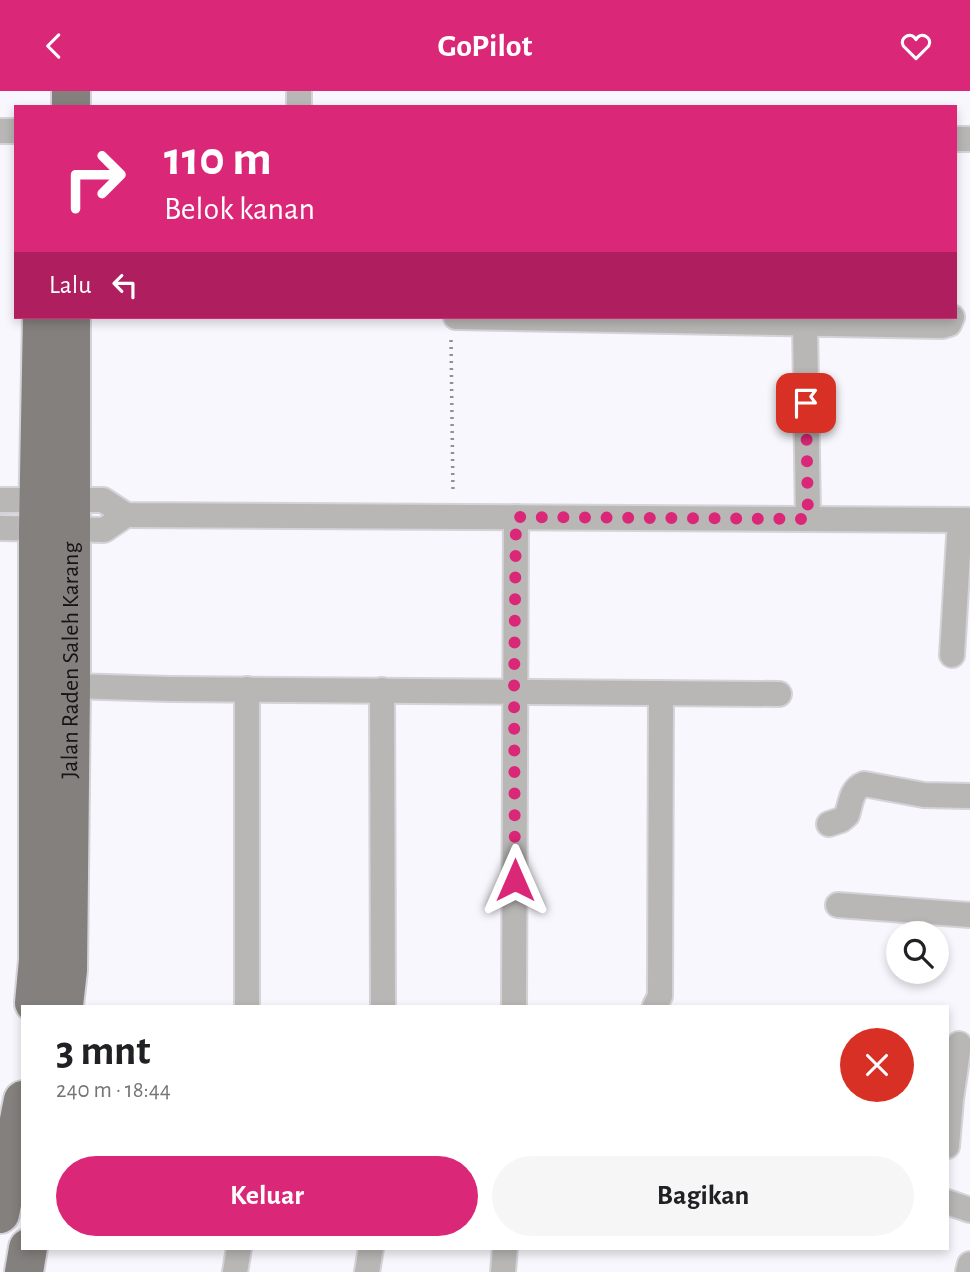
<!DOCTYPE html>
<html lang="id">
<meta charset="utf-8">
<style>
body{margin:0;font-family:"Alegreya Sans",sans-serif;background:#f6f6f6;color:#202124;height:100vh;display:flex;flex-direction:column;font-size:26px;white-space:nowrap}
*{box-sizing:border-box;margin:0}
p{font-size:23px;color:#757577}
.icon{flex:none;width:38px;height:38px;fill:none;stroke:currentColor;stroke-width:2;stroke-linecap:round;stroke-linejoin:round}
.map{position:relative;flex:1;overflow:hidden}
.details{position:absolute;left:21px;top:914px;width:928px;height:245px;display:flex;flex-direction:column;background:#fff;border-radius:0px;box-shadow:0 4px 10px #0003}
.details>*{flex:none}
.hud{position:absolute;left:14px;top:14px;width:943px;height:214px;border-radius:0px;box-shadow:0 4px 10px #0003;background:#db2777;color:#fff;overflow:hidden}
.tools{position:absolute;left:886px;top:830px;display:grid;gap:14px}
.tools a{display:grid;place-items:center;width:63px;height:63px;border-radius:50%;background:#fff;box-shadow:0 4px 10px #0003;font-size:35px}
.pin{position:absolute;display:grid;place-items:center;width:60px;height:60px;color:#fff;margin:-30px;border-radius:14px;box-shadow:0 4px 10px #0006}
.me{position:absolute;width:77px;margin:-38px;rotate:0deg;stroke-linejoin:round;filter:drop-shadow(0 0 5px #0008)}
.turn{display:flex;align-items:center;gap:24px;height:147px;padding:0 35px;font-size:32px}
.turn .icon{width:91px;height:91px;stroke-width:2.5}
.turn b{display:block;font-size:49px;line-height:60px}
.then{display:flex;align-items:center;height:66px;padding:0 35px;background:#0003;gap:14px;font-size:26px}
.round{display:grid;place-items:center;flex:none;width:74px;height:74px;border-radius:37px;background:#f6f6f6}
.overview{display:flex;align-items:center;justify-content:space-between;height:119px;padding:0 35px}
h1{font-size:42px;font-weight:600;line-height:52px}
.button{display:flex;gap:14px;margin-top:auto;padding:14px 35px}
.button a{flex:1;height:80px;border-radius:42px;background:#db2777;color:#fff;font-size:28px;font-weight:600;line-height:80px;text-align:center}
.button a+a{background:#f6f6f6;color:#202124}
header{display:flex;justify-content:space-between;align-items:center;height:91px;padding:0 35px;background:#db2777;color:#fff;font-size:32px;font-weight:600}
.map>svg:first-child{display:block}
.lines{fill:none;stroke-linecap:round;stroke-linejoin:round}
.minor-casing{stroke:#d4d3d8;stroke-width:28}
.primary-casing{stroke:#d4d3d8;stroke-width:42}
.path{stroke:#919094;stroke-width:3.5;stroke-dasharray:2 5;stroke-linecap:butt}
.minor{stroke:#b9b7b5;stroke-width:24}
.primary{stroke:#84807d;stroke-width:38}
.route{stroke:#db2777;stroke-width:12;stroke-dasharray:0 21.6}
.labels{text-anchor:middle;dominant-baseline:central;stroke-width:6;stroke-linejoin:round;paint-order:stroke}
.street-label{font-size:24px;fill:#151416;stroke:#fff}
</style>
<header><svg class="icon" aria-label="back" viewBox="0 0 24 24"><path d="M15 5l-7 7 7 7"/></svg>GoPilot<svg class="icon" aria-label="heart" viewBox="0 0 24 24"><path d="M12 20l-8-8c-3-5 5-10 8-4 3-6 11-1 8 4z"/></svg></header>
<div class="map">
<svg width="970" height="1181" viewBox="0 0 970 1181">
<rect width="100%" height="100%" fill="#f8f7fd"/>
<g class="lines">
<g class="minor-casing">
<g id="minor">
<path d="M299,16V0"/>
<path d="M0,40H16"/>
<path d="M956,48H970"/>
<path d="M456,226L942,235L949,233L952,226"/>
<path d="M805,233L808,428"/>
<path d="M0,409H103L126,424L970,429"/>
<path d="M0,437L104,439L126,424"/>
<path d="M952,564L960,429"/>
<path d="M71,595L170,598L779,603"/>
<path d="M247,598V915"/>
<path d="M382,599L383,915"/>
<path d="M829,733L841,729L847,724C851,712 851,698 864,693L924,704L970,705"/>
<path d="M838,814L970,824"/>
<path d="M514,915L516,426"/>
<path d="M655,915L660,905L661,602"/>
<path d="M947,1055L951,1008L959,953"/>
<path d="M947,1111L970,1119"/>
<path d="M235,1181L239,1157"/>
<path d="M367,1181L371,1157"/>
<path d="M503,1181L505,1157"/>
<path d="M968,1181L970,1173"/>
</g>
</g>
<g class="primary-casing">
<g id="primary">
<path d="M71,16V0"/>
<path d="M34,912L38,869V438L42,226"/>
<path id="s1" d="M64,914L68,879L71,595V226"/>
<path d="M0,1123L23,1009"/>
<path d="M24,1181L28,1157"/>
</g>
</g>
<path class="path" d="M451,249L453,402"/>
<use href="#minor" class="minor"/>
<use href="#primary" class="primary"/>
</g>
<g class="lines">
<path class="route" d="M515,789L514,600L516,426L808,428L806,312"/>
</g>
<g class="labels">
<g class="street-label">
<text stroke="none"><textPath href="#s1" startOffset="345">Jalan Raden Saleh Karang</textPath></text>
</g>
</g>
</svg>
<div class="tools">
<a><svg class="icon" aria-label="search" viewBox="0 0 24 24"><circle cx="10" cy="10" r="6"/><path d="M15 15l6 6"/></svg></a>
</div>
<div class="pin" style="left:806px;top:312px;background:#d93025"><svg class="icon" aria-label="arrive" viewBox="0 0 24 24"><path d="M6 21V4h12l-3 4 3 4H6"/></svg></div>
<svg class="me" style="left:515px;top:789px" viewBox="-20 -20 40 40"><path d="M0-17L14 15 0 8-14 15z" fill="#db2777" stroke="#fff" stroke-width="4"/></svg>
<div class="hud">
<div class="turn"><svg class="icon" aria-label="right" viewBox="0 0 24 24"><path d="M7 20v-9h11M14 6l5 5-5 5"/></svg><div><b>110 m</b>Belok kanan</div></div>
<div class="then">Lalu<svg class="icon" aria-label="left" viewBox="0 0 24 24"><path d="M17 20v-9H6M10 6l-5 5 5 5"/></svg></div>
</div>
<section class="details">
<div class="overview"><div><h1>3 mnt</h1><p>240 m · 18:44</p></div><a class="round" style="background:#d93025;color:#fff"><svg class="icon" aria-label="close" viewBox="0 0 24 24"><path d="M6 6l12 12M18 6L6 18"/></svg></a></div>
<div class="button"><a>Keluar</a><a>Bagikan</a></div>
</section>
</div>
